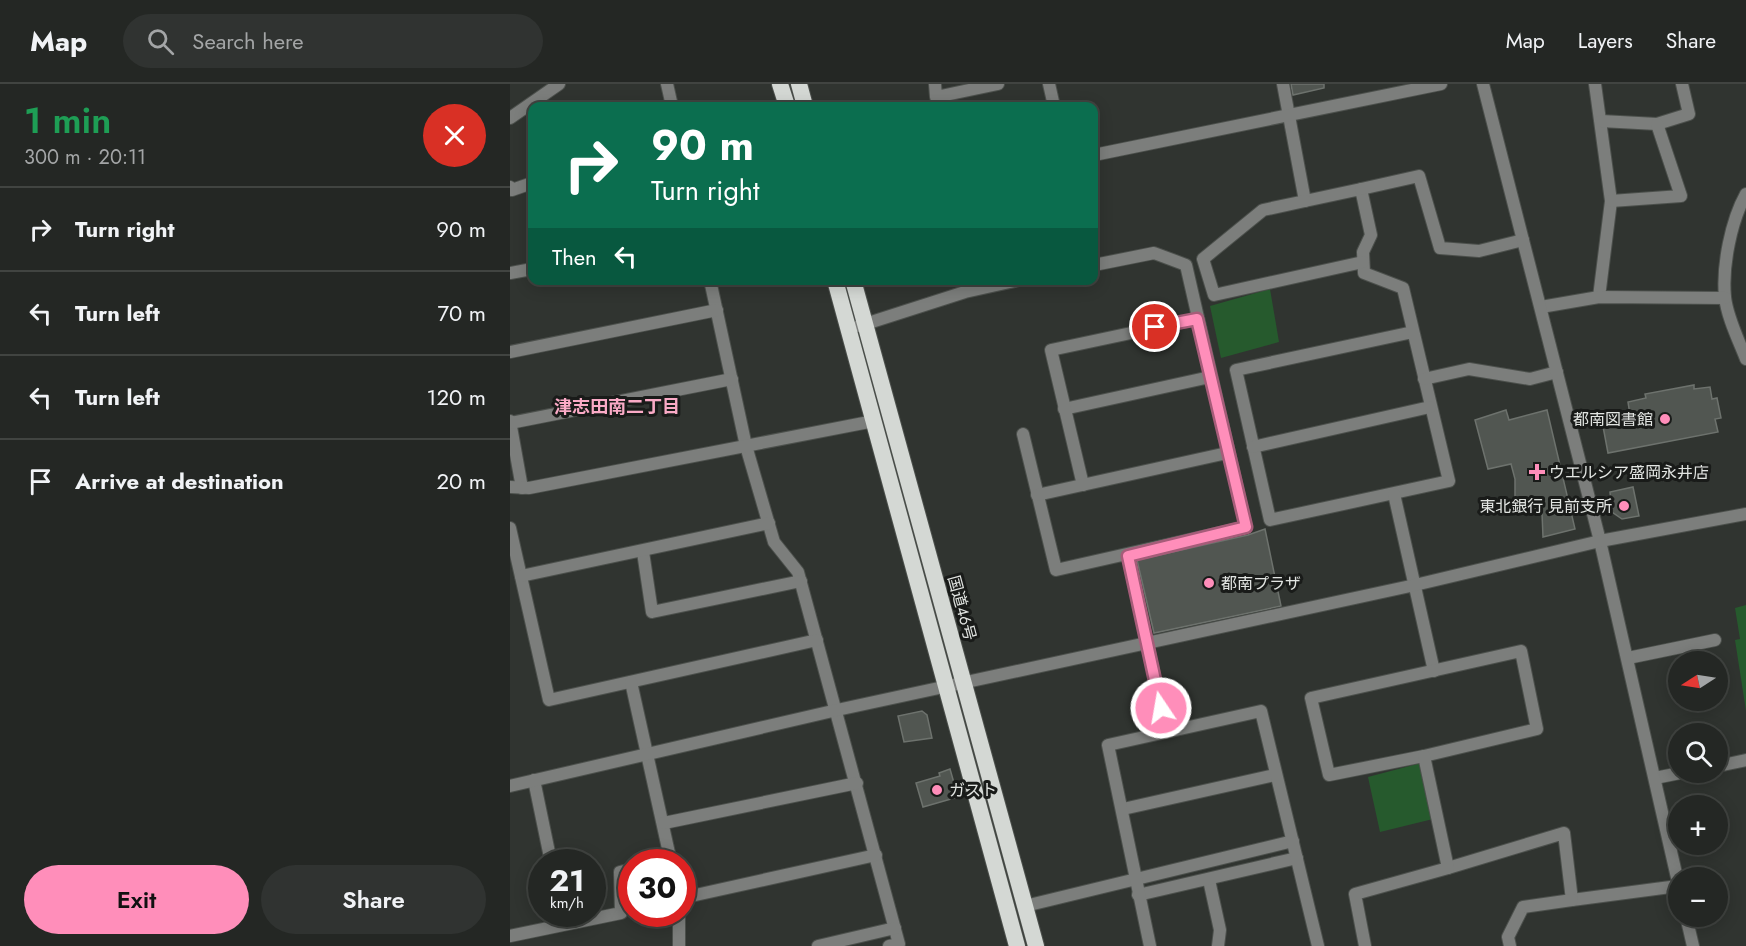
<!DOCTYPE html>
<meta charset="utf-8">
<style>
body{margin:0;font-family:Jost,"Noto Sans JP",sans-serif;background:#303331;color:#f1f3f6;height:100vh;display:flex;flex-direction:column;font-size:22px;white-space:nowrap}
*{box-sizing:border-box;margin:0}
p{font-size:20px;color:#a3a5a6}
.icon{flex:none;width:33px;height:33px;fill:none;stroke:currentColor;stroke-width:2;stroke-linecap:round;stroke-linejoin:round}
.map{position:relative;flex:1;overflow:hidden}
.side{display:flex;flex-direction:column;background:#242724;width:510px}
.side>*{flex:none}
.hud{position:absolute;left:18px;top:18px;width:570px;height:183px;border-radius:12px;box-shadow:0 3px 15px #0003,0 0 0 2px #414441;background:#0b6e4f;color:#fff;overflow:hidden}
.needle{width:39px;rotate:258deg}
.fabs{position:absolute;left:1158px;top:567px;display:grid;gap:12px}
.fabs a{display:grid;place-items:center;width:60px;height:60px;border-radius:50%;background:#242724;box-shadow:0 3px 15px #0003,0 0 0 2px #414441;font-size:30px}
.speed{position:absolute;left:18px;top:765px;display:flex;gap:12px;font-size:30px;font-weight:700;text-align:center}
.speed>*{display:grid;place-content:center;width:78px;height:78px;border-radius:50%;background:#242724;box-shadow:0 3px 15px #0003,0 0 0 2px #414441;line-height:1}
.speed small{font-size:15px;font-weight:400}
.speed .limit{border:9px solid #d22;background:#fff;color:#111}
.pin{position:absolute;display:grid;place-items:center;width:51px;height:51px;color:#fff;margin:-26px;border:3px solid #fff;border-radius:50%;box-shadow:0 2px 6px #0007}
.me{position:absolute;width:66px;margin:-33px;rotate:348deg;stroke-linejoin:round;filter:drop-shadow(0 0 4px #0008)}
.turn{display:flex;align-items:center;gap:21px;height:126px;padding:0 24px;font-size:27px}
.turn .icon{width:78px;height:78px;stroke-width:2.5}
.turn b{display:block;font-size:42px;line-height:51px}
.then{display:flex;align-items:center;height:57px;padding:0 24px;background:#0003;gap:12px;font-size:22px}
.round{display:grid;place-items:center;flex:none;width:63px;height:63px;border-radius:32px;background:#303331}
.head{display:flex;align-items:center;justify-content:space-between;height:102px;padding:0 24px}
h1{font-size:36px;font-weight:600;line-height:45px;color:#1e9e55}
.cta{display:flex;gap:12px;margin-top:auto;padding:12px 24px}
.cta a{flex:1;height:69px;border-radius:36px;background:#ff8eba;color:#111;font-size:24px;font-weight:600;line-height:69px;text-align:center}
.cta a+a{background:#303331;color:#f1f3f6}
ul{padding:0;list-style:none}
li{display:flex;align-items:center;gap:18px;height:84px;padding:0 24px;border-top:2px solid #414441}
li div{flex:1}
li b{display:block;font-size:22px}
li em{font-style:normal}
header{display:flex;align-items:center;gap:36px;box-sizing:border-box;height:84px;padding:0 30px;background:#242724;border-bottom:2px solid #414441}
header strong{font-size:28px}
nav{display:flex;gap:33px;margin-inline-start:auto;font-size:21px}
.search{width:420px;height:54px;background:#303331;display:flex;align-items:center;gap:15px;box-sizing:border-box;padding:0 21px;border-radius:33px;color:#a3a5a6;font-size:22px}
main{display:flex;flex:1;min-height:0}
.map>svg:first-child{display:block}
.green{fill:#265a2d}
.building{fill:#515651;stroke:#6d726d;stroke-width:1.5}
.lines{fill:none;stroke-linecap:round;stroke-linejoin:round}
.minor-casing{stroke:#4c504c;stroke-width:14}
.tertiary-casing{stroke:#4c504c;stroke-width:14}
.trunk-casing{stroke:#4c504c;stroke-width:18}
.minor{stroke:#7c7e7c;stroke-width:12}
.tertiary{stroke:#7c7e7c;stroke-width:12}
.trunk{stroke:#d4d8d4;stroke-width:16}
.route-casing{stroke:#a65c79;stroke-width:15}
.route{stroke:#ff8eba;stroke-width:10}
.poi-dot{fill:#ff8eba;stroke:#191b19;stroke-width:2}
.labels{text-anchor:middle;dominant-baseline:central;stroke-width:6;stroke-linejoin:round;paint-order:stroke}
.poi-label{font-size:16px;fill:#e2e5e2;stroke:#191b19;text-anchor:start}
.street-label{font-size:16px;fill:#e2e5e2;stroke:#191b19}
.neighbourhood-label{font-size:18px;font-weight:bold;fill:#faaac6;stroke:#191b19}
</style>
<header>
<strong>Map</strong>
<div class="search"><svg class="icon" aria-label="search" viewBox="0 0 24 24"><circle cx="10" cy="10" r="6"/><path d="M15 15l6 6"/></svg>Search here</div>
<nav><a>Map</a><a>Layers</a><a>Share</a></nav>
</header>
<main>
<section class="side">
<div class="head"><div><h1>1 min</h1><p>300 m · 20:11</p></div><a class="round" style="background:#d93025;color:#fff"><svg class="icon" aria-label="close" viewBox="0 0 24 24"><path d="M6 6l12 12M18 6L6 18"/></svg></a></div>
<ul>
<li><svg class="icon" aria-label="right" viewBox="0 0 24 24"><path d="M7 20v-9h11M14 6l5 5-5 5"/></svg><div><b>Turn right</b></div><em>90 m</em></li>
<li><svg class="icon" aria-label="left" viewBox="0 0 24 24"><path d="M17 20v-9H6M10 6l-5 5 5 5"/></svg><div><b>Turn left</b></div><em>70 m</em></li>
<li><svg class="icon" aria-label="left" viewBox="0 0 24 24"><path d="M17 20v-9H6M10 6l-5 5 5 5"/></svg><div><b>Turn left</b></div><em>120 m</em></li>
<li><svg class="icon" aria-label="arrive" viewBox="0 0 24 24"><path d="M6 21V4h12l-3 4 3 4H6"/></svg><div><b>Arrive at destination</b></div><em>20 m</em></li>
</ul>
<div class="cta"><a>Exit</a><a>Share</a></div>
</section>
<div class="map">
<svg width="1236" height="862" viewBox="0 0 1236 862">
<rect width="100%" height="100%" fill="#303430"/>
<g class="green">
<path d="M760,205L769,258L711,274L700,222Z"/>
<path d="M1236,521V627L1225,556L1230,555L1225,524Z"/>
<path d="M911,679L923,735L870,748L858,693Z"/>
</g>
<g class="building">
<path d="M781,0H814V4L783,11Z"/>
<path d="M1184,301V305L1200,303L1202,315L1207,314L1211,334L1205,335L1208,348L1098,369L1092,337L1120,331L1118,318L1136,314L1135,310Z"/>
<path d="M996,326L999,336L1037,326L1065,445L1033,453L1032,429L1005,424V395L1001,380L978,385L965,336Z"/>
<path d="M1123,403L1129,432L1112,435L1102,428L1100,408Z"/>
<path d="M755,445L771,522L644,549L627,476L738,451Z"/>
<path d="M412,627L417,631L422,654L394,658L388,632Z"/>
<path d="M440,685L448,713L413,723L406,699L430,692L429,689Z"/>
</g>
<g class="lines">
<g class="minor-casing">
<g id="minor">
<path d="M157,0L162,22"/>
<path d="M425,0L426,13L488,0"/>
<path d="M539,0L544,22"/>
<path d="M773,0L795,117L851,105L861,151L853,168L854,189L893,204L939,397L760,436L726,286L903,248"/>
<path d="M1085,0L1101,117L1089,213"/>
<path d="M0,34L49,0"/>
<path d="M1091,37L1147,40L1179,30L1172,0"/>
<path d="M0,103L2,106L22,99"/>
<path d="M851,105L909,92L930,164L969,167L1013,156"/>
<path d="M1236,110C1221,137 1212,182 1215,213C1217,233 1229,257 1236,275"/>
<path d="M795,117L753,126L693,175L704,211L853,178"/>
<path d="M1101,117L1171,112L1147,40"/>
<path d="M200,196L236,362L264,458L288,488L389,860L379,862"/>
<path d="M1031,223L1089,213L1215,214"/>
<path d="M349,242L455,208L509,196"/>
<path d="M0,268L207,226"/>
<path d="M914,295L959,285L1020,295L1047,288"/>
<path d="M554,325L700,293"/>
<path d="M0,337L12,404"/>
<path d="M0,339L222,295"/>
<path d="M513,350L546,486L736,443L676,181L644,169L584,181"/>
<path d="M743,363L920,323"/>
<path d="M573,401L541,266L687,235"/>
<path d="M0,403L19,404L364,337"/>
<path d="M884,410L924,587"/>
<path d="M527,411L717,369"/>
<path d="M0,444L39,616L307,556"/>
<path d="M133,468L142,528L291,497"/>
<path d="M618,472L656,646"/>
<path d="M11,492L259,439"/>
<path d="M1011,567L1027,645L914,672L819,691L801,614Z"/>
<path d="M1118,574L1205,556"/>
<path d="M121,598L161,778"/>
<path d="M1208,682L1236,676"/>
<path d="M1145,694L1175,688"/>
<path d="M24,696L41,778"/>
<path d="M613,725L765,691"/>
<path d="M154,739L347,699"/>
<path d="M938,784L1054,749L1062,816L1168,802"/>
<path d="M699,796L710,846L708,862"/>
<path d="M628,811L787,774"/>
<path d="M172,814L366,771"/>
<path d="M515,822L783,757"/>
<path d="M0,852L111,829L110,788L122,785"/>
<path d="M169,862V830"/>
<path d="M308,862L385,844"/>
<path d="M640,862L598,661L751,627L808,862"/>
<path d="M855,862L845,810L938,784L914,672"/>
<path d="M1000,862L998,853L1013,823L1062,816"/>
</g>
</g>
<g class="tertiary-casing">
<g id="tertiary">
<path d="M973,0L1090,457L1168,798"/>
<path d="M584,71L931,0"/>
<path d="M0,189L22,185"/>
<path d="M0,702L327,626L905,501L1090,457L1236,430"/>
<path d="M1176,832L1183,862"/>
</g>
</g>
<g class="trunk-casing">
<g id="trunk">
<path d="M270,0L277,22"/>
<path d="M289,0L295,22"/>
<path d="M325,196L507,862"/>
<path d="M343,196L526,862"/>
</g>
</g>
<use href="#minor" class="minor"/>
<use href="#tertiary" class="tertiary"/>
<use href="#trunk" class="trunk"/>
</g>
<g class="lines">
<g class="route-casing">
<path id="route" d="M645,243L687,235L736,443L618,472L651,624"/>
</g>
<use href="#route" class="route"/>
</g>
<g class="poi-dot">
<circle cx="1155" cy="335" r="6"/>
<path d="M1024 379h6v6h6v6h-6v6h-6v-6h-6v-6h6z"/>
<circle cx="1114" cy="422" r="6"/>
<circle cx="699" cy="499" r="6"/>
<circle cx="427" cy="706" r="6"/>
</g>
<g class="labels">
<g class="poi-label">
<text x="1143" y="335" text-anchor="end">都南図書館</text>
<text x="1039" y="388">ウエルシア盛岡永井店</text>
<text x="1102" y="422" text-anchor="end">東北銀行 見前支所</text>
<text x="711" y="499">都南プラザ</text>
<text x="439" y="706">ガスト</text>
</g>
<g class="street-label">
<text transform="translate(452 524) rotate(75)">国道46号</text>
</g>
<g class="neighbourhood-label">
<text x="107" y="323">津志田南二丁目</text>
</g>
</g>
</svg>
<div class="fabs">
<a><svg class="needle" viewBox="-14 -14 28 28"><path d="M0-13l5 13h-10z" fill="#e53935"/><path d="M0 13l5-13h-10z" fill="#a3a5a6"/></svg></a>
<a><svg class="icon" aria-label="search" viewBox="0 0 24 24"><circle cx="10" cy="10" r="6"/><path d="M15 15l6 6"/></svg></a>
<a>+</a>
<a>−</a>
</div>
<div class="speed"><div>21<small>km/h</small></div><div class="limit">30</div></div>
<div class="pin" style="left:645px;top:243px;background:#d93025"><svg class="icon" aria-label="arrive" viewBox="0 0 24 24"><path d="M6 21V4h12l-3 4 3 4H6"/></svg></div>
<svg class="me" style="left:651px;top:624px" viewBox="-20 -20 40 40"><circle r="17" fill="#ff8eba" stroke="#fff" stroke-width="3"/><path d="M0-11L8 9 0 5-8 9z" fill="#fff"/></svg>
<div class="hud">
<div class="turn"><svg class="icon" aria-label="right" viewBox="0 0 24 24"><path d="M7 20v-9h11M14 6l5 5-5 5"/></svg><div><b>90 m</b>Turn right</div></div>
<div class="then">Then<svg class="icon" aria-label="left" viewBox="0 0 24 24"><path d="M17 20v-9H6M10 6l-5 5 5 5"/></svg></div>
</div>
</div>
</main>
